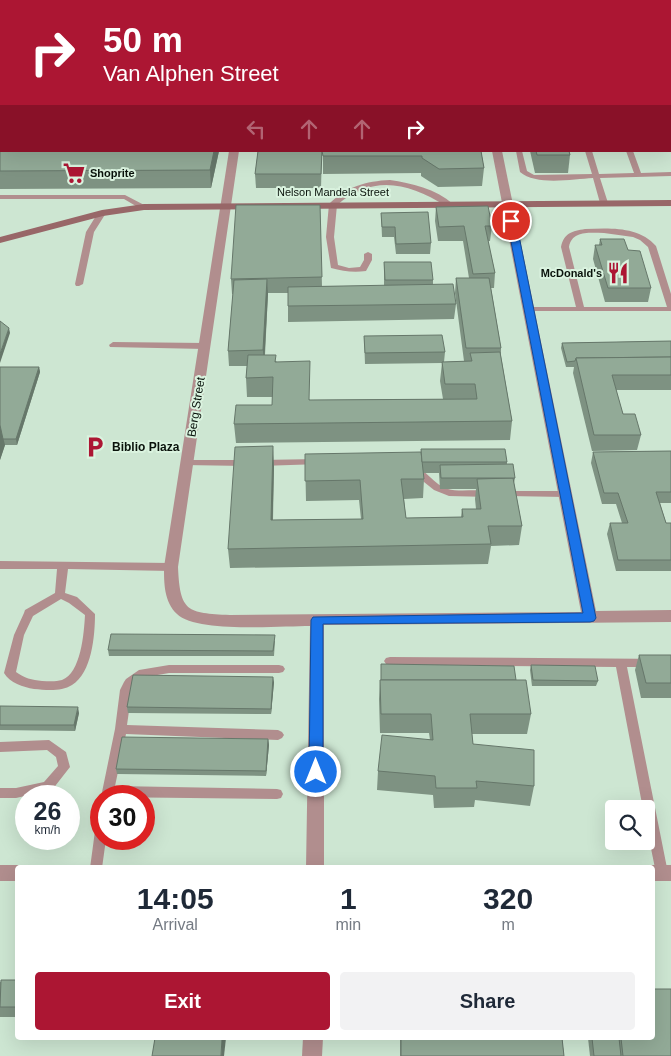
<!DOCTYPE html>
<style>
body{margin:0;font-family:Arial,sans-serif;background:#f2f2f3;color:#1f2937;height:100vh;display:flex;flex-direction:column;font-size:19px;white-space:nowrap}
*{box-sizing:border-box;margin:0}
p{font-size:16px;color:#747a83}
.icon{flex:none;width:28px;height:28px;fill:none;stroke:currentColor;stroke-width:2;stroke-linecap:round;stroke-linejoin:round}
.map{position:relative;flex:1;overflow:hidden}
.panel{position:absolute;left:15px;top:865px;width:640px;height:175px;display:flex;flex-direction:column;background:#fff;border-radius:5px;box-shadow:0 5px 20px #0002}
.panel>*{flex:none}
.top-card{position:absolute;left:0px;top:0px;width:671px;height:152px;box-shadow:0 5px 20px #0002;background:#ac1633;color:#fff;overflow:hidden}
.controls{position:absolute;left:605px;top:800px;display:grid;gap:10px}
.controls a{display:grid;place-items:center;width:50px;height:50px;border-radius:5px;background:#fff;box-shadow:0 5px 20px #0002;font-size:25px}
.speed{position:absolute;left:15px;top:785px;display:flex;gap:10px;font-size:25px;font-weight:700;text-align:center}
.speed>*{display:grid;place-content:center;width:65px;height:65px;border-radius:50%;background:#fff;box-shadow:0 5px 20px #0002;line-height:1}
.speed small{font-size:12px;font-weight:400}
.speed .limit{border:8px solid #d22;background:#fff;color:#111}
.pin{position:absolute;display:grid;place-items:center;width:42px;height:42px;color:#fff;margin:-21px;border:2px solid #fff;border-radius:50%;box-shadow:0 1px 5px #0007}
.me{position:absolute;width:55px;margin:-28px;rotate:0deg;stroke-linejoin:round;filter:drop-shadow(0 0 4px #0008)}
.turn{display:flex;align-items:center;gap:18px;height:105px;padding:0 20px;font-size:22px}
.turn .icon{width:65px;height:65px;stroke-width:2.5}
.turn b{display:block;font-size:35px;line-height:42px}
.lanes{display:flex;align-items:center;height:48px;padding:0 20px;background:#0003;justify-content:center;gap:25px;direction:ltr}
.lanes .off{opacity:.35}
.eta{display:flex;justify-content:space-evenly;align-items:center;height:85px;text-align:center}
.eta b{font-size:30px;font-weight:700;line-height:35px}
.cta{display:flex;gap:10px;margin-top:auto;padding:10px 20px}
.cta a{flex:1;height:58px;border-radius:5px;background:#ac1633;color:#fff;font-size:20px;font-weight:700;line-height:58px;text-align:center}
.cta a+a{background:#f2f2f3;color:#1f2937}
.map>svg:first-child{display:block}
.lines{fill:none;stroke-linecap:round;stroke-linejoin:round}
.service{fill:#b18e8e;fill-rule:evenodd}
.minor{fill:#b18e8e;fill-rule:evenodd}
.tertiary{fill:#b18e8e;fill-rule:evenodd}
.secondary{fill:#986768;fill-rule:evenodd}
.wall{fill:#7e9282;fill-rule:evenodd}
.shaded-wall{fill:#66776a}
.building{fill:#92aa97;stroke:#66776a}
.route{fill:#1a73e8;stroke:#114b97}
.labels{text-anchor:middle;dominant-baseline:central;stroke-width:4;stroke-linejoin:round;paint-order:stroke}
.far-poi-label{font-size:11px;font-weight:bold;fill:#0a130c;stroke:#daf3df;text-anchor:start}
.far-street-label{font-size:11px;fill:#0a130c;stroke:#daf3df}
.street-label{font-size:12px;fill:#0a130c;stroke:#daf3df}
.poi-label{font-size:12px;font-weight:bold;fill:#0a130c;stroke:#daf3df;text-anchor:start}
</style>
<div class="map">
<svg width="671" height="1056" viewBox="0 0 671 1056">
<rect width="100%" height="100%" fill="#cde6d2"/>
<g class="lines">
<g class="service">
<rect x="12" y="0" width="6" height="1"/>
<rect x="670" y="51" width="1" height="4"/>
<rect x="670" y="140" width="1" height="6"/>
<path d="M516,151H522L527,171L534,175L592,174L585,151H592L599,174L634,173L626,151H633L641,173L671,172V176L600,178L608,203L604,205L600,203L593,178C573,179 536,186 520,172Z"/>
<path d="M390,180C411,183 436,189 453,204L446,206C408,183 374,174 337,205L334,237L338,265L349,268L360,267L364,260V254L368,252L372,254V260L366,271C353,273 343,271 331,268L326,237L329,204C346,187 366,181 390,180Z"/>
<path d="M0,195H125L148,207L141,209L124,199H0Z"/>
<path d="M99,211H102L106,213L94,232L83,284L79,286H76L75,284L86,232Z"/>
<path d="M585,229C609,228 639,226 656,246L671,294V311H527V307H576L561,247C564,233 572,231 585,229ZM604,233L633,237L640,240L648,247L667,307H584L569,247C572,230 590,233 604,233Z"/>
<path d="M113,342L205,343L209,346L205,349L110,347L109,345Z"/>
<path d="M318,459L323,462L321,464L260,466L255,463L260,460Z"/>
<path d="M187,460H246L251,463L246,466L184,465L182,463L184,461Z"/>
<path d="M412,465C426,469 434,485 448,489C460,493 487,487 494,494L489,497L449,496L434,490L409,470L407,468Z"/>
<path d="M503,491H565L570,494L565,497L500,496L498,494Z"/>
<path d="M0,561L171,563L176,567L171,571L68,569L65,593L77,597L95,614C95,635 92,673 72,685C61,692 46,690 34,689C23,687 10,683 4,673L14,635L24,613L25,610L55,593L57,569H0ZM61,599L69,603L85,615C84,633 81,673 62,680C55,682 48,681 42,681C32,680 24,678 16,672L24,635L33,616Z"/>
<path d="M390,657L671,659V667H627L668,873L667,877L662,879L657,877L656,873L646,824V809H643L616,667L390,665L386,664L384,661L386,658Z"/>
<path d="M169,665H279L283,666L285,669L283,672L279,673H169L146,677L134,685L132,690L127,725L278,730L282,732L284,735L282,738L278,740L126,734L115,786L277,789L281,790L283,794L281,798L277,799L101,797L115,729L120,690L124,682L126,679L139,670Z"/>
<path d="M49,740L66,752L70,767L52,790L16,798H0V788H16L44,782L58,766L56,757L47,750L0,752V742Z"/>
<path d="M101,826V839H106L102,868H90L95,831L97,827Z"/>
</g>
<g class="minor">
<rect x="251" y="0" width="8" height="1"/>
<rect x="467" y="0" width="8" height="1"/>
<rect x="555" y="0" width="8" height="1"/>
<path d="M229,151H239L178,567C180,612 187,613 230,615L581,612L492,151H502L596,611L671,610V622L324,625V868H306L310,626C281,626 196,633 177,614C164,602 164,583 164,567Z"/>
<path d="M0,865H18L24,868H18V881H0Z"/>
<path d="M652,865H671V881H652V868H646Z"/>
<path d="M303,1038H323L322,1056H302Z"/>
</g>
<g class="tertiary">
<rect x="32" y="0" width="8" height="1"/>
<path d="M1,73V81L0,82V74Z"/>
</g>
<path class="secondary" d="M671,200V206L144,210L103,216L0,243V237L102,210L144,204Z"/>
</g>
<g class="wall">
<path d="M40,0H225V1H41Z"/>
<path d="M578,0H671V42H670V1H578Z"/>
<rect x="670" y="64" width="1" height="61"/>
<path d="M0,98L1,151H219L211,188L0,189Z"/>
<path d="M258,151H322L321,188H256L255,174Z"/>
<path d="M323,151H481L484,168L482,186L438,187L421,176V173L323,174Z"/>
<path d="M530,151H569L570,155L568,173H535Z"/>
<path d="M320,205L322,286H384V262L433,280V285L456,304L454,319L288,322V293H268L265,355L276,361L310,400L443,399L440,381L442,363L365,364L364,336L445,352L444,362L464,361L455,293L456,278H469L463,241H438L435,221L436,207L492,226L490,241H488L495,273L494,288H491L501,348V356L512,421L510,440L236,443L234,424L272,405L273,397H247L246,378L247,366H229L228,351L233,294H232L231,279Z"/>
<path d="M381,213L431,243L430,254H396L394,237H382Z"/>
<path d="M600,239L628,250L651,288L648,302H605L593,259L595,245H599Z"/>
<path d="M671,341V390H616L623,414L641,435L637,450L592,451L573,373L574,367H566L561,348L562,343Z"/>
<path d="M0,367H39L40,372L17,445H5L0,460Z"/>
<path d="M421,449L507,462V464L515,478L514,483L522,526L519,545L491,546L488,564L230,568L228,549L274,466L273,520L361,519L359,500L306,501L305,454H421ZM423,473H439L440,489H476L475,499L476,509H462L461,517L406,518L404,499L423,498L424,479Z"/>
<path d="M671,451V503H660L666,523H671V571H616L607,534L610,523H622L616,504H602L591,463L593,452Z"/>
<path d="M275,641L274,656H109L108,650Z"/>
<path d="M639,655H671V698H641L635,670Z"/>
<path d="M531,665L598,681L596,686H532L530,670Z"/>
<path d="M380,680H516L531,714L527,734H472L473,744L534,786L530,806L475,800L474,807L434,808L433,795L377,790L378,771L430,740L429,733H380L379,699Z"/>
<path d="M274,682L271,714L128,713L127,707Z"/>
<path d="M0,706L79,713L75,731L0,730Z"/>
<path d="M268,739L269,745L266,776L117,774L116,769Z"/>
<path d="M18,980V1017H0V982Z"/>
<path d="M400,1038H562L564,1056H400Z"/>
<path d="M588,1038H652L671,1056H590Z"/>
</g>
<g class="shaded-wall">
<path d="M214,151H219L211,188L210,170Z"/>
<path d="M267,279L268,294L264,365L263,350Z"/>
<path d="M9,328L10,333L0,363V354Z"/>
<path d="M39,367L40,372L17,445L16,439Z"/>
<path d="M0,425L5,445L0,460Z"/>
<path d="M273,446L274,466L272,540L271,520Z"/>
<path d="M273,677L274,682L271,714V709Z"/>
<path d="M78,707L79,713L75,731L74,725Z"/>
<path d="M268,739L269,745L266,776V771Z"/>
<path d="M222,1038H226L224,1056H221Z"/>
</g>
<g class="building">
<path d="M49,0H138V1H52Z"/>
<rect x="147" y="0" width="75" height="1"/>
<rect x="275" y="0" width="172" height="1"/>
<path d="M497,0H549L550,1H498Z"/>
<path d="M586,0H671V26H670V1H586Z"/>
<rect x="670" y="64" width="1" height="44"/>
<path d="M1,95V151H214L210,170L0,171V98Z"/>
<path d="M258,151H322L321,174H255Z"/>
<path d="M322,151H481L484,168L439,169L422,158V156H323Z"/>
<path d="M536,151H569L570,155H537Z"/>
<path d="M236,205H320L322,277L231,279Z"/>
<path d="M488,206L492,226H485L495,273L473,274L464,226L439,227L436,207Z"/>
<path d="M428,212L431,243L396,244L395,227H382L381,213Z"/>
<path d="M600,239H624L628,250L640,251L651,288H608L595,245H602Z"/>
<path d="M384,262H431L433,280H385Z"/>
<path d="M456,278H489L501,348H466Z"/>
<path d="M267,279L263,350L228,351L234,280Z"/>
<path d="M453,284L456,304L288,306V287Z"/>
<path d="M0,321L9,328L0,354Z"/>
<path d="M442,335L445,352L365,353L364,336Z"/>
<path d="M671,341V357L576,358L575,361L567,362L562,343Z"/>
<path d="M500,352L512,421L234,424L236,405H272L273,377L246,378L248,355H276L275,362L310,361L309,400L477,399L475,384H445L442,362L472,361L470,353Z"/>
<path d="M671,357V375H612L623,414H635L641,435H594L576,358Z"/>
<path d="M0,367H39L16,439H3L0,425Z"/>
<path d="M273,446L271,520L363,519L360,480L305,481V454L421,452L424,479H401L406,518L463,517L462,509H481L477,479L513,478L522,526H488L491,544L228,549L235,447Z"/>
<path d="M421,449H505L507,462H422Z"/>
<path d="M671,451V492H656L666,523H671V560H618L610,523H628L618,493H604L593,452Z"/>
<path d="M513,464L515,478H441L440,465Z"/>
<path d="M111,634L275,635L273,651L108,650Z"/>
<path d="M639,655H671V683H646Z"/>
<path d="M381,664L514,666L516,680H381Z"/>
<path d="M531,665L595,666L598,681L533,680Z"/>
<path d="M133,675L273,677L271,709L127,707Z"/>
<path d="M380,680H526L531,714H470L473,744L534,750V786L476,781L477,788H436L435,776L378,771L382,735L433,740L431,714H381Z"/>
<path d="M0,706L78,707L74,725H0Z"/>
<path d="M122,737L268,739L266,771L116,769Z"/>
<path d="M1,980H18V1007H0Z"/>
<path d="M652,989H671V1056H623L621,1038H652Z"/>
<path d="M155,1038H222L221,1056H152Z"/>
<path d="M401,1038H562L564,1056H401Z"/>
<path d="M592,1038H619L621,1056H594Z"/>
</g>
<path class="route" d="M508,219L516,221L596,618L594,621L590,622L323,624V772L321,776L316,778L311,776L309,772L311,620L313,617L583,613L507,221Z"/>
<defs>
<g id="supermarket-bare" transform="scale(1.725)"><path d="M-6-5.5h2.5l.6 2H6L4.5 2H-2.5L-4.4-4H-6ZM-1.5 3.2a1.3 1.3 0 1 0 .1 0ZM3 3.2a1.3 1.3 0 1 0 .1 0Z" fill="#ac1633" stroke="#daf3df" stroke-width="2.5" paint-order="stroke"/></g>
<g id="restaurant-bare" transform="scale(1.725)"><path d="M-5-6h1v4h1v-4h1v4h1v-4h1v5L-1.5 .5V6h-2V.5L-5-1ZM5-6V6H3V1.5H1.5Q1.5-4 5-6Z" fill="#ac1633" stroke="#daf3df" stroke-width="2.5" paint-order="stroke"/></g>
<g id="parking-bare" transform="scale(1.725)"><path d="M-3.5-5.5H1a3.5 3.5 0 0 1 0 7H-1V5.5H-3.5ZM-1-3.4V-.6H.8a1.4 1.4 0 0 0 0-2.8Z" fill="#ac1633" stroke="#daf3df" stroke-width="2.5" paint-order="stroke"/></g>
</defs>
<g fill-rule="evenodd">
<use href="#supermarket-bare" x="74" y="173"/>
<use href="#restaurant-bare" x="618" y="273"/>
<use href="#parking-bare" x="95" y="447"/>
</g>
<g class="labels">
<g class="far-poi-label">
<text x="90" y="173">Shoprite</text>
<text x="602" y="273" text-anchor="end">McDonald's</text>
</g>
<g class="far-street-label">
<text x="333" y="192">Nelson Mandela Street</text>
</g>
<g class="street-label">
<text transform="translate(196 407) rotate(-81)">Berg Street</text>
</g>
<g class="poi-label">
<text x="112" y="447">Biblio Plaza</text>
</g>
</g>
</svg>
<div class="controls">
<a><svg class="icon" aria-label="search" viewBox="0 0 24 24"><circle cx="10" cy="10" r="6"/><path d="M15 15l6 6"/></svg></a>
</div>
<div class="speed"><div>26<small>km/h</small></div><div class="limit">30</div></div>
<div class="pin" style="left:511px;top:221px;background:#d93025"><svg class="icon" aria-label="arrive" viewBox="0 0 24 24"><path d="M6 21V4h12l-3 4 3 4H6"/></svg></div>
<svg class="me" style="left:316px;top:772px" viewBox="-20 -20 40 40"><circle r="17" fill="#1a73e8" stroke="#fff" stroke-width="3"/><path d="M0-11L8 9 0 5-8 9z" fill="#fff"/></svg>
<div class="top-card">
<div class="turn"><svg class="icon" aria-label="right" viewBox="0 0 24 24"><path d="M7 20v-9h11M14 6l5 5-5 5"/></svg><div><b>50 m</b>Van Alphen Street</div></div>
<div class="lanes"><svg class="icon off" aria-label="left" viewBox="0 0 24 24"><path d="M17 20v-9H6M10 6l-5 5 5 5"/></svg><svg class="icon off" aria-label="ahead" viewBox="0 0 24 24"><path d="M12 20V5M6 11l6-6 6 6"/></svg><svg class="icon off" aria-label="ahead" viewBox="0 0 24 24"><path d="M12 20V5M6 11l6-6 6 6"/></svg><svg class="icon" aria-label="right" viewBox="0 0 24 24"><path d="M7 20v-9h11M14 6l5 5-5 5"/></svg></div>
</div>
<section class="panel">
<div class="eta">
<div><b>14:05</b><p>Arrival</p></div>
<div><b>1</b><p>min</p></div>
<div><b>320</b><p>m</p></div>
</div>
<div class="cta"><a>Exit</a><a>Share</a></div>
</section>
</div>
